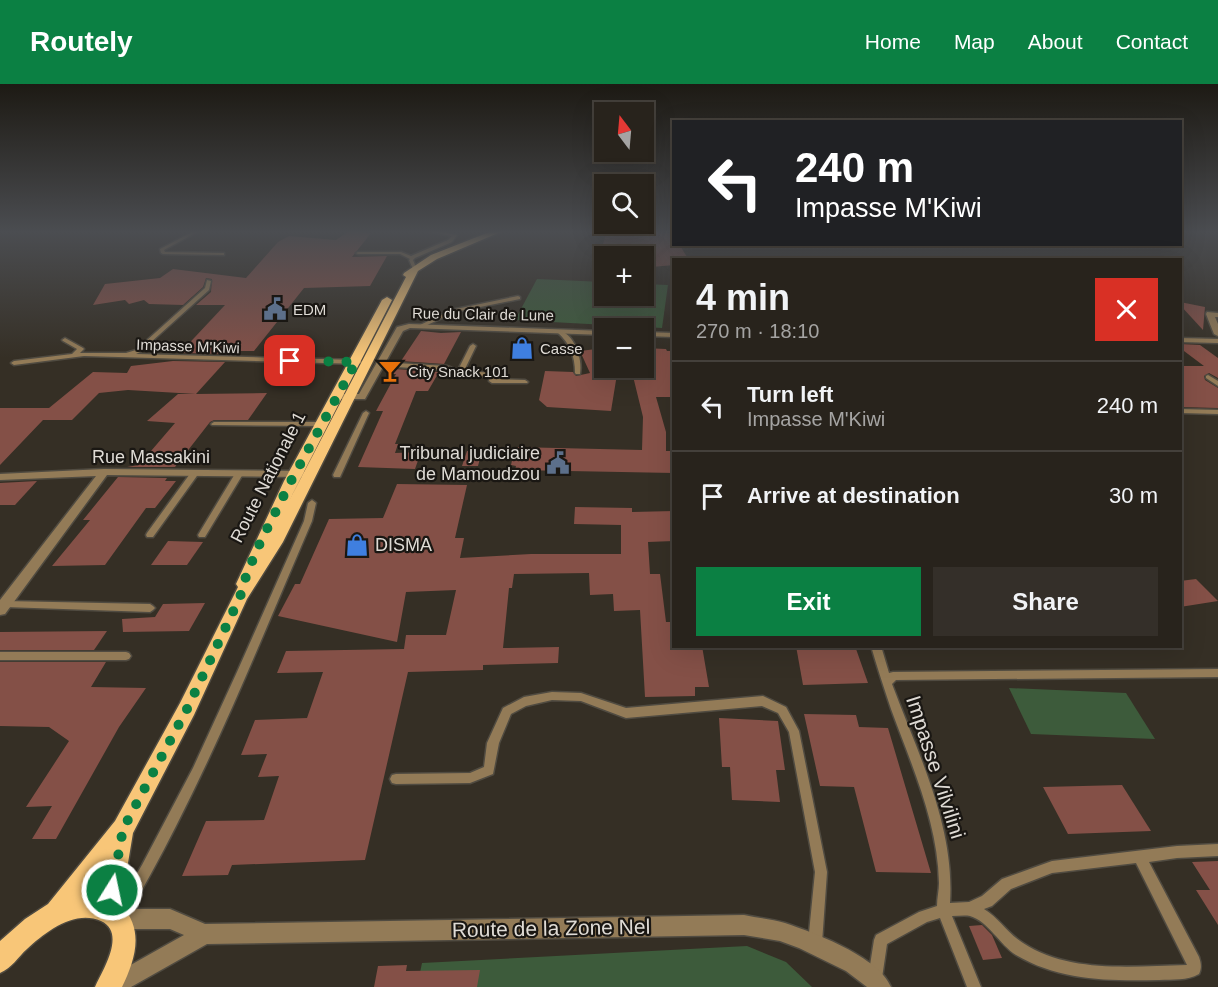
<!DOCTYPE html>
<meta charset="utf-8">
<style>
body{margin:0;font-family:Arial,sans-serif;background:#342f29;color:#f1f3f6;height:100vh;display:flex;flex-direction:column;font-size:22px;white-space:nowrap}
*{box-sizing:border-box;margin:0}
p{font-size:20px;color:#a5a4a3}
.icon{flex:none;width:33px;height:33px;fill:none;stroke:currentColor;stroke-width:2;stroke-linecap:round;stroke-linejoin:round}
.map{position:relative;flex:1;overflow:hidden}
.side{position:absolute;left:672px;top:174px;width:510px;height:390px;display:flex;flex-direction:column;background:#28231c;border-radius:0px;box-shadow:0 6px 24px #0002,0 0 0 2px #44403b}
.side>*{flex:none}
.guide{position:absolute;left:672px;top:36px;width:510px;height:126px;border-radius:0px;box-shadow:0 6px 24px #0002,0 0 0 2px #44403b;background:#202124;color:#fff;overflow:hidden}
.needle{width:39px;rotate:344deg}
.fabs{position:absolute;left:594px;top:18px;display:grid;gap:12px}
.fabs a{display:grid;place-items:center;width:60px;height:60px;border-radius:0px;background:#28231c;box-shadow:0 6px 24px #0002,0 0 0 2px #44403b;font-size:30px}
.pin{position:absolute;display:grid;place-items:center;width:51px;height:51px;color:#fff;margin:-26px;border-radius:12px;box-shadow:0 3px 9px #0006}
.me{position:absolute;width:66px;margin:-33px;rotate:10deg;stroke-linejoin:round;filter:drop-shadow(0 0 4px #0008)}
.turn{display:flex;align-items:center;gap:21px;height:126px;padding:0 24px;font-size:27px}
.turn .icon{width:78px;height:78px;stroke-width:2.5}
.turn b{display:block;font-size:42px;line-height:51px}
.round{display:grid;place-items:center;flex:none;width:63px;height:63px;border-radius:0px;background:#342f29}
.head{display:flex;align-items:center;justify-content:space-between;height:102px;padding:0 24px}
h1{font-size:36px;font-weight:700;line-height:45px}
.cta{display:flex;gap:12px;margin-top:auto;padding:12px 24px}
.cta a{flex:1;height:69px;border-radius:0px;background:#0b8043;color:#fff;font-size:24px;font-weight:700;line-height:69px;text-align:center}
.cta a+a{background:#342f29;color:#f1f3f6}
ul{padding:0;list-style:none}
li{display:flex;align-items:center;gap:18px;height:90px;padding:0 24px;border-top:2px solid #44403b}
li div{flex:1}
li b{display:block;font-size:22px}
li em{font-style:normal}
header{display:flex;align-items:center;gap:36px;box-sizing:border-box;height:84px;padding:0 30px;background:#0b8043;color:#fff}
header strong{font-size:28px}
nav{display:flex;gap:33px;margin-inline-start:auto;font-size:21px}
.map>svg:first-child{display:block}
.green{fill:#3d5b3b}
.building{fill:#845047}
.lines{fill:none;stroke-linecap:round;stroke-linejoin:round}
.service-casing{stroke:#504b41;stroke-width:3}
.minor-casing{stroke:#504b41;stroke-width:3}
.primary-casing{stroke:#504b41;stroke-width:3}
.service{fill:#937b57;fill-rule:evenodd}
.minor{fill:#937b57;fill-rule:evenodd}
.primary{fill:#f8c678;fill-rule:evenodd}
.route{stroke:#0b8043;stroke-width:10;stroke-dasharray:0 18}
.labels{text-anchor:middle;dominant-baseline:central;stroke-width:4.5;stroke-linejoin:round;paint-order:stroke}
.far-poi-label{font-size:15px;fill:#dfdbd5;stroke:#1a1713;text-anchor:start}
.far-street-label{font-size:15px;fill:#dfdbd5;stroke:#1a1713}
.poi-label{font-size:18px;fill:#dfdbd5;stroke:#1a1713;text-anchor:end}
.street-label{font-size:18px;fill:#dfdbd5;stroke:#1a1713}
.near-street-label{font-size:21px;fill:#dfdbd5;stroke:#1a1713}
</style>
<header>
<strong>Routely</strong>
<nav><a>Home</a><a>Map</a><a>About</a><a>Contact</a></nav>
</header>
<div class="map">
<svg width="1218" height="903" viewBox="0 0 1218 903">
<rect width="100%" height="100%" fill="#352f25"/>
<g class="green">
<path d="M537,195L604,198V212H644V200L668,201L662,244L515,236Z"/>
<path d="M1009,604L1126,609L1155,655L1031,650Z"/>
<path d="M747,862L786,878L812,903H417L422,879Z"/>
</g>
<g class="building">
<path d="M349,147L371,149L352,173L387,172L370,202L304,204L254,267H235L232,270L180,269L225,221H196L211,208L212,195L206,194L203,203L183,221L149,220L144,216L129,220L125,216L93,221L105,200L160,194L173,185L246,194L278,158L289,152L336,156Z"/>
<path d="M626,147L671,149L674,160H679L687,173L674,174V181L651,183L644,177V172H640L634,165L602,164L606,149Z"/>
<path d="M1180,218L1205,223L1203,246L1180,221Z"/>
<path d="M421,247L441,249L461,248L444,280L401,277Z"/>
<path d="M1180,260L1200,261L1218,274V294L1209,289L1204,292L1205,296L1218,304V324L1180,323V282H1204L1180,264Z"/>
<path d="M604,264V284H618L611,327L547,323L539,316L545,287L573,288L576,292L590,289L580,267Z"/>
<path d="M644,264L666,265L667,267H672L674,313H656L666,348V367H674V389L515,386L516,382L511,381L515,363L642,366L643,333L631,284H644Z"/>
<path d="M173,277L225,278L196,310L267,309L248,336H214L210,338L175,383H127L139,381L175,339L147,337L178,310H196L128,306L99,309L72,336H43L0,381V324H49L93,288L127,289L131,282Z"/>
<path d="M395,285L439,288L428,307H416L395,360H398L395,369L421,368L415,385L358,383L383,327H376L396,290H392Z"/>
<path d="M467,367H482L478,382H462Z"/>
<path d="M118,393L167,394L165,397H176L155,424H146L105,481L52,482L90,436H83Z"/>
<path d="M37,397L15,421H0V399Z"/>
<path d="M397,400L467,401L455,454H464L460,474L531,470H621V441L574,440L575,423L632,424V428L674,427V457L648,458L650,490H660L666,538H674V562H702L709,603H695V612L645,613L640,526L614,527L613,510L590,511L589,489L514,490L512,504H509L503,564L559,563L558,579L483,581V586L408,588L365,776L232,781L228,791L182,792L206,737L264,736L279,692L258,693L267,670L241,671L255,636L307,634L323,588L277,589L286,567L404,565L406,551H446L456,506L406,508L397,558L278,532L295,500H300L329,435L383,434Z"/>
<path d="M168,457L203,458L187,481H151Z"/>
<path d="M1196,495L1218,517L1180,523V497Z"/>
<path d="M205,519L189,547L123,548L122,535L155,533L163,520Z"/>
<path d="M107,547L94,566H0V548Z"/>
<path d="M796,562H855L868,599L803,601Z"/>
<path d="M0,578H106L91,603L146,604L119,643L56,755H32L52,722L26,723L69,657L49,643L0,642Z"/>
<path d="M804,630L856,631L859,643L888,644L931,789L876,788L854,703L820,702Z"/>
<path d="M719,634L778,637L785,686H776L780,718L732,716L730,683H722Z"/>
<path d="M1122,701L1151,747L1068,750L1043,703Z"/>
<path d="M1218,777V841L1196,806H1210L1192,778Z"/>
<path d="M982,841L992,851L1002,874L983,876L969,842Z"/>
<path d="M407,881L406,887L480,886L477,903H374L378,882Z"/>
</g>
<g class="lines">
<g class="service-casing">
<g id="service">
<path d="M194,147H199L164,166L165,168L222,169H224V171L163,170L161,169L160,165Z"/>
<path d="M425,147H437L457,151L452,158L415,174L413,176L417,186L413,185L409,176L410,175L400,170H358L356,169L358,168H401L411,172L448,156L452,152Z"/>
<path d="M207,196L211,197L209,206L140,268L136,270L359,276L362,278L359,280L84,272L14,281L11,279L14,277L72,270L77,265L63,257L62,256L65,254L83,264L84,265L80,269H126L136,266L205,204Z"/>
<path d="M518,212L520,213V215L455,228L423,243L418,242L451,226Z"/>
<path d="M557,246C574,248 583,275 580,290H576L575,289C575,272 570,259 557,248Z"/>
<path d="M473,260L476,262L464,287L494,289L497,291L496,295L525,296L528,298L527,299H492L489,297L490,293L460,291L446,286L379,282L376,280L379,278L447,282L458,286L470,262Z"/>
<path d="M1208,291L1218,297V302L1206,294V292Z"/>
<path d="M1180,325L1218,326V330L1180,329Z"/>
<path d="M366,327L369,329L341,391L340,393H334L333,391L363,329Z"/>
<path d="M214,338H322L325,340L322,342L212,341L211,340Z"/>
<path d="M192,387H198L199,389L153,453H147L146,451L147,449Z"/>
<path d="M236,388H242L243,390L205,453H199L198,451Z"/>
<path d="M312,416L316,419L312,437C268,539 227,642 176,742C160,774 142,806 124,838L119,840L114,838L112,833L114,828L142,781L193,684L237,588L304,437L308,419Z"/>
<path d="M5,517L150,520L153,522L155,524L153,526L150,528L5,523L2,522L0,520L2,518Z"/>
<path d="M871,562H881L889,589L893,588L1218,585V593L896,596L892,600C918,670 955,742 950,819L969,818L982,812L1002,795L1052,777L1177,762L1218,760V772L1177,774L1149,778L1199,873C1201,879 1202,884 1199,890C1187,897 1173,895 1159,896C1109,897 1060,897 1016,871C1000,861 988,837 970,832C965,831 958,832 952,832L981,903H967L940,834L927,838L887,860L882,894L880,899L875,901L870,899L868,894L874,856L876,851L919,828L937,822C937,814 939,806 939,799C938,738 911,680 891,625C884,604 877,583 871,562ZM1136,779L1187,881C1134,882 1070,890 1023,859C1008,850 999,834 984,825L992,822L1011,805L1052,789Z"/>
<path d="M0,568H126L129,569L131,572L129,575L126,576H0Z"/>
<path d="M552,608L581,609L626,624L763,612L786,623L799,647L827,788L822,859L820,864L815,866L810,864L808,859L815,788L789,648L778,629L762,622L626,634L581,617L552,616L526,622L511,630L499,659L493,690L470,699L396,700L392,699L390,695L392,691L396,690L470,689L484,683L487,659L503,624L524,613Z"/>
</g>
</g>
<g class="minor-casing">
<g id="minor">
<path d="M1207,228L1218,229V233H1215L1218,240V252L1214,250L1206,230Z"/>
<path d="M409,240L604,247V251L410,244L403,247L365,315H337L335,313L340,310H359L397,243Z"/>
<path d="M644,248L674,249V253L644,252Z"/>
<path d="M1180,254L1218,255V259L1180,258Z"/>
<path d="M104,385L303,387L308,390L303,393L107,391L5,530L0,531V516L96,392L0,396V390Z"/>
<path d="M118,825H170L205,840L744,831C758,834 772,835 785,839C815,849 879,873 891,903H867L846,887L799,864L780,857L744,851L207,860L131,903H101L104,896L184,851L170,845H118L111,842L108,835L111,828Z"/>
</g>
</g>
<g class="primary-casing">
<path id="primary" d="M492,147H503L437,175L418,187L283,458L247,515L194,631L133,749L121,821C145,846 135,876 122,903H95C102,887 127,849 101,837C75,825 45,848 27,865C18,873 12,884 0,889V857L25,835L48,820L115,737L180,619L238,503L236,500L284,397L382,216L387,213L392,216L289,417L406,193L403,191L404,189L431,171ZM103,789L99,812L86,811Z"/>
</g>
<use href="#service" class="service"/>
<use href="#minor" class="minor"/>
<use href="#primary" class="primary"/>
</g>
<linearGradient id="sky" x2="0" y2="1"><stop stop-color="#1d1a14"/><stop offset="0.54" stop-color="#4b4d51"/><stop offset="1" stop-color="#4b4d51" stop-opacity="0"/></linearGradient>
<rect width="1218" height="274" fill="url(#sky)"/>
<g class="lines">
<path class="route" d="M112,806L123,745L187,625L240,513L247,489L260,459L291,397L356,278L290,277"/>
</g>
<defs>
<g id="civic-bare" transform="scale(1.8)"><path d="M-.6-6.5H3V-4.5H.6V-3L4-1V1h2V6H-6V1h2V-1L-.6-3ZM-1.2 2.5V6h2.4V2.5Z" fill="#5c6f8a" stroke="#1a1713" stroke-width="2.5" paint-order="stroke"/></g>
<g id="shop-bare" transform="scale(1.8)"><path d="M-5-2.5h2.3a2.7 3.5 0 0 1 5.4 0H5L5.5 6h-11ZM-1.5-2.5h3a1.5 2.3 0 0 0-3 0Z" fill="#3f7fe0" stroke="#1a1713" stroke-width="2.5" paint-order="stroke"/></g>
<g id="bar-bare" transform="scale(1.8)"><path d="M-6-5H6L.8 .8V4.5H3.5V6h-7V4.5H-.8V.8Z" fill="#e8710a" stroke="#1a1713" stroke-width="2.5" paint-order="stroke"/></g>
</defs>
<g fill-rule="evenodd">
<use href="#civic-bare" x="275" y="225"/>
<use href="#shop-bare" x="522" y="264"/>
<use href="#bar-bare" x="390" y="287"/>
<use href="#civic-bare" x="558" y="379"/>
<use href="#shop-bare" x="357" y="461"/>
</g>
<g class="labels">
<g class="far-poi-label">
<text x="293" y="225">EDM</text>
<text x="540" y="264">Casse</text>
<text x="408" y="287">City Snack 101</text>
</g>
<g class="far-street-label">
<text transform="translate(483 230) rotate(1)">Rue du Clair de Lune</text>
<text transform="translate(188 262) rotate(2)">Impasse M'Kiwi</text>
</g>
<g class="poi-label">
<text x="540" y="369">Tribunal judiciaire<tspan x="540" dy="21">de Mamoudzou</tspan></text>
<text x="375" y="461" text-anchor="start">DISMA</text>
</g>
<g class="street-label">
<text x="151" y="373">Rue Massakini</text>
<text transform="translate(268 393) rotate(-63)">Route Nationale 1</text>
</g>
<g class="near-street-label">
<text transform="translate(936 683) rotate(72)">Impasse Vilvilini</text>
<text transform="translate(551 844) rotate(-1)">Route de la Zone Nel</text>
</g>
</g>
</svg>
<div class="fabs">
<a><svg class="needle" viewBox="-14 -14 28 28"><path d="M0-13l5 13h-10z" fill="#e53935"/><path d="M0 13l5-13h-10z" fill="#a5a4a3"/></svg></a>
<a><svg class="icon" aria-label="search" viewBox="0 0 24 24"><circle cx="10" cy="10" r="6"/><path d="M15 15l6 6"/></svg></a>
<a>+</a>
<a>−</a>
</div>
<div class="pin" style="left:290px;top:277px;background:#d93025"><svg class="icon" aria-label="arrive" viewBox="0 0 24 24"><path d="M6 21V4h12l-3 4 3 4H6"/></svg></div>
<svg class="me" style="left:112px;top:806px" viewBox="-20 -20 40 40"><circle r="17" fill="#0b8043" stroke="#fff" stroke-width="3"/><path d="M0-11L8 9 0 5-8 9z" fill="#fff"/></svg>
<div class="guide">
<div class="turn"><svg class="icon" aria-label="left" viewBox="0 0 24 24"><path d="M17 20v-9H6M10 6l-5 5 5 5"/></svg><div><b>240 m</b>Impasse M'Kiwi</div></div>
</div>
<section class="side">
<div class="head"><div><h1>4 min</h1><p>270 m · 18:10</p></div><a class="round" style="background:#d93025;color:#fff"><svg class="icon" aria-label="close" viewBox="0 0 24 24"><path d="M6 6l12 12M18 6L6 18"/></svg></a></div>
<ul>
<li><svg class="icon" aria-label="left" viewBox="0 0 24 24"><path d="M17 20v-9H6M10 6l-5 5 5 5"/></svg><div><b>Turn left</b><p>Impasse M'Kiwi</p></div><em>240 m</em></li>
<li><svg class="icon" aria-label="arrive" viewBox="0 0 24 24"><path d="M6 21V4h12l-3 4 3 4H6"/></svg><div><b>Arrive at destination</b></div><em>30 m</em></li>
</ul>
<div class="cta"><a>Exit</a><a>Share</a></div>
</section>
</div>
